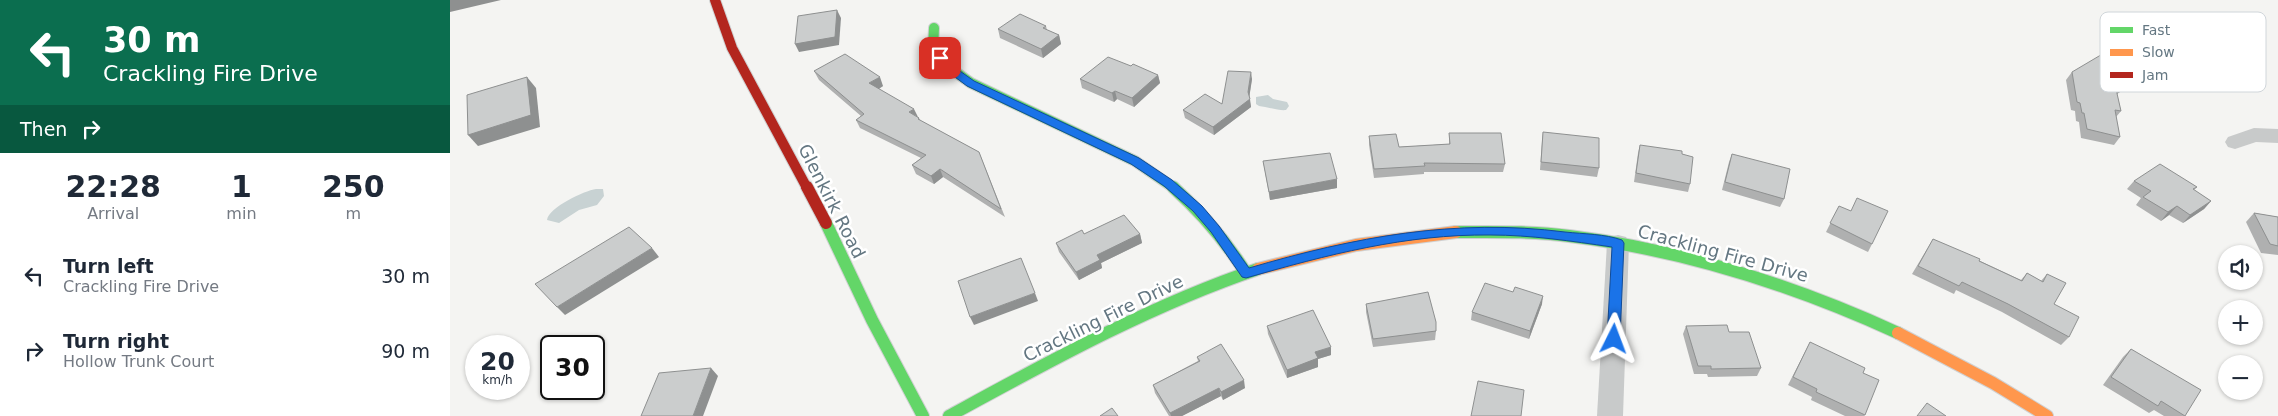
<!DOCTYPE html>
<meta charset="utf-8">
<style>
body{margin:0;font-family:"DejaVu Sans",sans-serif;background:#f2f2f3;color:#1f2937;height:100vh;display:flex;flex-direction:column;font-size:19px;white-space:nowrap}
*{box-sizing:border-box;margin:0}
p{font-size:16px;color:#747a83}
.icon{flex:none;width:28px;height:28px;fill:none;stroke:currentColor;stroke-width:2;stroke-linecap:round;stroke-linejoin:round}
.map{position:relative;flex:1;overflow:hidden}
.panel{display:flex;flex-direction:column;background:#fff;width:450px}
.panel>*{flex:none}
.banner{background:#0b6e4f;color:#fff;overflow:hidden}
.tools{position:absolute;left:1768px;top:245px;display:grid;gap:10px}
.tools a{display:grid;place-items:center;width:45px;height:45px;border-radius:50%;background:#fff;box-shadow:0 1px 4px #0004;font-size:25px}
.speed{position:absolute;left:15px;top:335px;display:flex;gap:10px;font-size:25px;font-weight:700;text-align:center}
.speed>*{display:grid;place-content:center;width:65px;height:65px;border-radius:50%;background:#fff;box-shadow:0 1px 4px #0004;line-height:1}
.speed small{font-size:12px;font-weight:400}
.speed .limit{border:2px solid #111;border-radius:8px;background:#fff;color:#111}
.pin{position:absolute;display:grid;place-items:center;width:42px;height:42px;color:#fff;margin:-21px;border-radius:10px;box-shadow:0 2px 8px #0006}
.me{position:absolute;width:55px;margin:-28px;rotate:3deg;stroke-linejoin:round;filter:drop-shadow(0 0 4px #0008)}
.turn{display:flex;align-items:center;gap:18px;height:105px;padding:0 20px;font-size:22px}
.turn .icon{width:65px;height:65px;stroke-width:2.5}
.turn b{display:block;font-size:35px;line-height:42px}
.then{display:flex;align-items:center;height:48px;padding:0 20px;background:#0003;gap:10px;font-size:19px}
.eta{display:flex;justify-content:space-evenly;align-items:center;height:85px;text-align:center}
.eta b{font-size:30px;font-weight:700;line-height:35px}
ul{padding:0;list-style:none}
li{display:flex;align-items:center;gap:15px;height:75px;padding:0 20px}
li div{flex:1}
li b{display:block;font-size:19px}
li em{font-style:normal}
main{display:flex;flex:1;min-height:0}
.map>svg:first-child{display:block}
.water{fill:#c8d2d3}
.lines{fill:none;stroke-linecap:round;stroke-linejoin:round}
.fast-far1-casing{stroke:#d0d1d2;stroke-width:12}
.fast-casing{stroke:#d0d1d2;stroke-width:14}
.slow-casing{stroke:#d0d1d2;stroke-width:14}
.jam-far1-casing{stroke:#d0d1d2;stroke-width:12}
.jam-casing{stroke:#d0d1d2;stroke-width:14}
.street{fill:#c8caca;fill-rule:evenodd}
.fast-far1{stroke:#63d668;stroke-width:10}
.fast{stroke:#63d668;stroke-width:12}
.slow{stroke:#ff974d;stroke-width:12}
.jam-far1{stroke:#b3261e;stroke-width:10}
.jam{stroke:#b3261e;stroke-width:12}
.wall{fill:#afb0b0}
.shaded-wall{fill:#8e9090}
.building{fill:#cbcdcd;stroke:#8e9090}
.route{fill:#1a73e8;stroke:#114b97}
.labels{text-anchor:middle;dominant-baseline:central;stroke-width:5;stroke-linejoin:round;paint-order:stroke}
.street-label{font-size:18px;fill:#647782;stroke:#fff}
.key{fill:#fff;stroke:#d0d6da;stroke-width:1}
.key-label{font-size:14px;fill:#647782}
</style>
<main>
<section class="panel">
<div class="banner">
<div class="turn"><svg class="icon" aria-label="left" viewBox="0 0 24 24"><path d="M17 20v-9H6M10 6l-5 5 5 5"/></svg><div><b>30 m</b>Crackling Fire Drive</div></div>
<div class="then">Then<svg class="icon" aria-label="right" viewBox="0 0 24 24"><path d="M7 20v-9h11M14 6l5 5-5 5"/></svg></div>
</div>
<div class="eta">
<div><b>22:28</b><p>Arrival</p></div>
<div><b>1</b><p>min</p></div>
<div><b>250</b><p>m</p></div>
</div>
<ul>
<li><svg class="icon" aria-label="left" viewBox="0 0 24 24"><path d="M17 20v-9H6M10 6l-5 5 5 5"/></svg><div><b>Turn left</b><p>Crackling Fire Drive</p></div><em>30 m</em></li>
<li><svg class="icon" aria-label="right" viewBox="0 0 24 24"><path d="M7 20v-9h11M14 6l5 5-5 5"/></svg><div><b>Turn right</b><p>Hollow Trunk Court</p></div><em>90 m</em></li>
</ul>
</section>
<div class="map">
<svg width="1828" height="416" viewBox="0 0 1828 416">
<rect width="100%" height="100%" fill="#f4f4f2"/>
<g class="water">
<path d="M818,95L823,99L837,102L839,106L836,110C830,111 817,107 809,106L806,104V97Z"/>
<path d="M146,189H153L154,196L147,205L129,210L109,223L97,220C99,207 134,191 146,189Z"/>
</g>
<g class="lines">
<g class="fast-far1-casing">
<path id="fast-far1" d="M484,28L483,49L497,66L521,83L685,161L724,188"/>
</g>
<g class="fast-casing">
<g id="fast">
<path d="M723,187C752,213 775,240 796,273"/>
<path d="M376,223L422,320L473,416"/>
<path d="M1006,232C1044,232 1082,231 1119,236C1234,250 1343,285 1448,333"/>
<path d="M499,416C600,361 699,306 808,269"/>
</g>
</g>
<g class="slow-casing">
<g id="slow">
<path d="M808,269L906,245L1006,232"/>
<path d="M1448,333L1543,383L1597,416"/>
</g>
</g>
<g class="jam-far1-casing">
<path id="jam-far1" d="M265,0L282,48L357,188"/>
</g>
<g class="jam-casing">
<path id="jam" d="M357,187L376,223"/>
</g>
<g class="street">
<path d="M1804,128L1828,129V143L1806,142L1785,149L1778,147L1775,142L1778,137Z"/>
<path d="M1168,235L1176,237L1179,243L1173,416H1147L1157,243L1160,237Z"/>
</g>
<use href="#fast-far1" class="fast-far1"/>
<use href="#fast" class="fast"/>
<use href="#slow" class="slow"/>
<use href="#jam-far1" class="jam-far1"/>
<use href="#jam" class="jam"/>
</g>
<g class="wall">
<path d="M596,26L597,30L609,35L611,44L593,58L550,38L548,29Z"/>
<path d="M1740,46L1810,80L1802,88L1743,78L1734,54Z"/>
<path d="M681,66L708,75L710,83L684,107L667,99L664,102L632,88L630,79Z"/>
<path d="M364,71L433,86L429,89L469,118L471,121L529,152L555,217L493,177L484,184L466,174L462,165L471,158L410,128L406,120L411,116L369,80Z"/>
<path d="M1622,72H1694L1688,76L1678,87L1667,94L1671,111L1666,117L1670,137L1664,145L1631,138L1629,122L1626,121L1625,111L1621,110L1616,80Z"/>
<path d="M802,79L799,97L801,107L764,135L735,118L733,110L772,104Z"/>
<path d="M1093,132L1149,168L1147,177L1090,170L1092,141Z"/>
<path d="M999,133L1055,164L1053,172H974V174L924,178L919,145V136L949,147L999,144Z"/>
<path d="M1190,145L1240,184L1238,192L1184,182L1188,153Z"/>
<path d="M1282,154L1334,199L1330,207L1272,190L1279,162Z"/>
<path d="M813,161L887,188L820,200Z"/>
<path d="M1684,181L1747,187L1744,190L1761,201L1754,209L1733,223L1719,215L1711,221L1686,205L1691,198L1677,189Z"/>
<path d="M1389,206L1422,244L1418,252L1376,232Z"/>
<path d="M1804,213L1828,217V255L1811,253L1796,222Z"/>
<path d="M634,234H690L692,243L651,263L652,268L629,280L609,252L606,243Z"/>
<path d="M1483,239L1571,280L1577,273L1591,281L1597,274L1604,304L1619,337L1611,345L1552,312L1506,290L1504,294L1462,274Z"/>
<path d="M916,304L986,331L985,340L923,347L916,312Z"/>
<path d="M1092,304L1079,339L1021,320L1022,312Z"/>
<path d="M817,326L881,355L868,359V367L837,378L818,334Z"/>
<path d="M1236,326L1279,332L1311,368L1307,376L1258,377L1257,374H1244L1233,334Z"/>
<path d="M1360,342L1413,373L1415,415L1414,416H1395L1361,400L1362,397L1338,385Z"/>
<path d="M1681,349L1735,416H1714L1704,410L1699,413L1653,385L1673,357Z"/>
<path d="M747,357L795,388L773,400L771,396L732,416H719L705,393L703,385L748,361Z"/>
</g>
<g class="shaded-wall">
<path d="M0,0H51L0,12Z"/>
<path d="M387,10L391,18L389,45L349,52L345,44Z"/>
<path d="M609,35L611,44L593,58L591,49Z"/>
<path d="M1700,64L1694,72L1688,76L1678,87L1660,98L1666,89L1687,71Z"/>
<path d="M801,72L802,79L799,99L798,92Z"/>
<path d="M708,75L710,83L684,107L682,98Z"/>
<path d="M77,77L86,88L90,127L28,146L18,135Z"/>
<path d="M430,77L433,86L423,92L419,83Z"/>
<path d="M665,91L667,99L664,102L662,93Z"/>
<path d="M800,99L801,107L764,135L763,127Z"/>
<path d="M464,109L468,117L459,112Z"/>
<path d="M490,169L493,177L484,184L481,176Z"/>
<path d="M887,179V188L820,200L819,192Z"/>
<path d="M1761,201L1754,209L1733,223L1740,215Z"/>
<path d="M1727,206L1719,215L1711,221L1718,212Z"/>
<path d="M690,234L692,243L651,263L652,268L629,280L626,272L647,255Z"/>
<path d="M202,248L209,257L115,315L107,307Z"/>
<path d="M585,293L588,301L524,325L520,317Z"/>
<path d="M1093,296L1092,304L1079,339L1080,331Z"/>
<path d="M881,347V355L868,359V367L837,378V370L865,352Z"/>
<path d="M261,368L268,376L253,416H243Z"/>
<path d="M794,380L795,388L773,400L771,392Z"/>
<path d="M769,388L771,396L732,416H721L720,413Z"/>
</g>
<g class="building">
<path d="M387,10L385,37L345,44L348,16Z"/>
<path d="M570,14L596,26L593,28L609,35L591,49L548,29Z"/>
<path d="M1666,46L1700,64L1687,71L1690,73L1682,77L1685,79L1666,89L1671,111L1665,110L1670,137L1637,129L1634,113H1632L1630,103L1627,102L1622,72Z"/>
<path d="M395,54L430,77L419,83L464,109L459,112L469,118L468,119L529,152L551,209L490,169L481,176L462,165L476,155L406,120L414,114L364,71Z"/>
<path d="M658,57L681,66L683,64L708,75L682,98L665,91L662,93L630,79Z"/>
<path d="M778,71L801,72L798,92L800,99L763,127L733,110L755,94L772,104Z"/>
<path d="M77,77L81,115L18,135L17,95Z"/>
<path d="M1093,132L1149,138V168L1091,162Z"/>
<path d="M999,133H1051L1055,164L974,163L975,166L924,169L919,136L946,134L949,147L1000,144Z"/>
<path d="M1190,145L1232,151V154L1243,157L1240,184L1186,173Z"/>
<path d="M880,153L887,179L819,192L813,161Z"/>
<path d="M1282,154L1340,169L1334,199L1275,182Z"/>
<path d="M1710,164L1747,187L1743,189L1761,201L1740,215L1727,206L1718,212L1693,197L1701,191L1684,181Z"/>
<path d="M1407,198L1438,211L1422,244L1380,223L1389,206L1401,211Z"/>
<path d="M1804,213L1828,217V246L1820,244Z"/>
<path d="M674,215L690,234L647,255L650,260L626,272L606,243L632,230L634,234Z"/>
<path d="M179,227L202,248L107,307L85,284Z"/>
<path d="M1483,239L1530,259L1529,261L1572,281L1577,273L1593,282L1597,274L1616,283L1604,304L1629,317L1619,337L1558,304L1512,282L1509,286L1468,266Z"/>
<path d="M571,258L585,293L520,317L508,281Z"/>
<path d="M1035,283L1063,292L1065,287L1093,296L1080,331L1022,312Z"/>
<path d="M978,292L986,322V331L923,339L916,304Z"/>
<path d="M863,310L881,347L865,352L868,358L837,370L817,326Z"/>
<path d="M1277,325L1279,332H1299L1311,368L1261,369V366H1248L1236,326Z"/>
<path d="M1360,342L1415,368L1413,373L1429,380L1415,415L1366,392L1367,389L1343,377Z"/>
<path d="M771,344L794,380L771,392L769,388L720,413L703,385L750,361L747,357Z"/>
<path d="M1681,349L1751,390L1735,416L1711,401L1708,406L1661,377Z"/>
<path d="M261,368L243,416H191L209,373Z"/>
<path d="M1028,381L1074,390L1071,416H1021Z"/>
<path d="M1477,403L1496,416H1467Z"/>
<path d="M662,408L668,416H650Z"/>
</g>
<path class="route" d="M486,55H493L500,64L524,81L689,158L722,180L752,206L769,226L799,268C905,237 1005,218 1115,232C1134,234 1155,234 1172,240L1174,243L1170,339L1168,343H1159L1157,339L1162,247C1121,241 1081,235 1040,235C957,234 876,255 796,278L792,277L761,232L743,211L714,186L681,164L517,86L493,68L485,58Z"/>
<g class="labels">
<g class="street-label">
<text transform="translate(382 201) rotate(63)">Glenkirk Road</text>
<text transform="translate(1273 253) rotate(15)">Crackling Fire Drive</text>
<text transform="translate(653 318) rotate(-26)">Crackling Fire Drive</text>
</g>
</g>
<rect x="1650" y="12" width="166" height="80" rx="8" class="key"/>
<rect x="1660" y="27" width="23" height="6" fill="#63d668"/>
<rect x="1660" y="49" width="23" height="7" fill="#ff974d"/>
<rect x="1660" y="72" width="23" height="6" fill="#b3261e"/>
<g class="key-label">
<text x="1692" y="35">Fast</text>
<text x="1692" y="57">Slow</text>
<text x="1692" y="80">Jam</text>
</g>
</svg>
<div class="tools">
<a><svg class="icon" aria-label="sound" viewBox="0 0 24 24"><path d="M4 9h4l5-4v14l-5-4H4zM17 9q2 3 0 6"/></svg></a>
<a>+</a>
<a>−</a>
</div>
<div class="speed"><div>20<small>km/h</small></div><div class="limit">30</div></div>
<div class="pin" style="left:490px;top:58px;background:#d93025"><svg class="icon" aria-label="arrive" viewBox="0 0 24 24"><path d="M6 21V4h12l-3 4 3 4H6"/></svg></div>
<svg class="me" style="left:1164px;top:339px" viewBox="-20 -20 40 40"><path d="M0-17L14 15 0 8-14 15z" fill="#1a73e8" stroke="#fff" stroke-width="4"/></svg>
</div>
</main>
